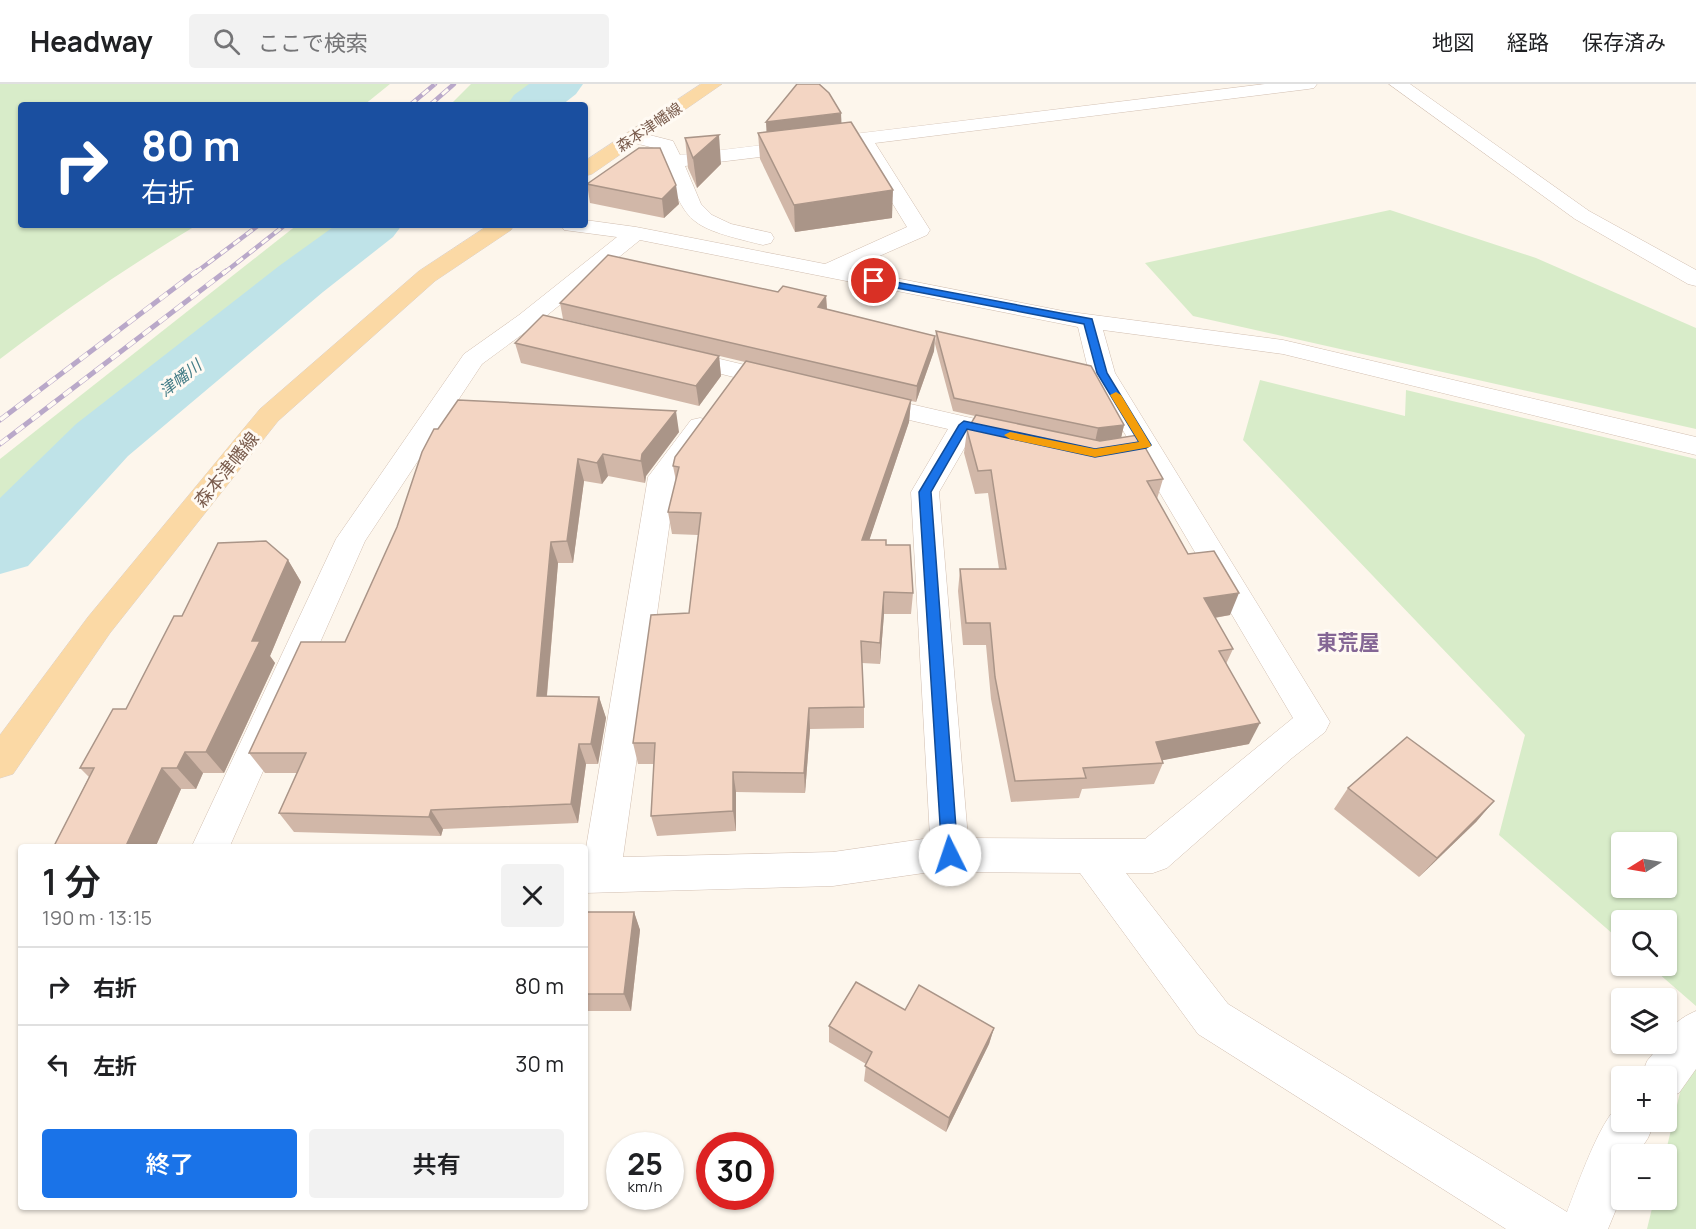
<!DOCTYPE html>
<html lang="ja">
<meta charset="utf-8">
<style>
body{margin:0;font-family:Manrope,"Noto Sans JP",sans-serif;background:#f2f2f2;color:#202124;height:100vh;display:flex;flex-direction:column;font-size:22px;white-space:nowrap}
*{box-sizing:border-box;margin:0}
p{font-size:20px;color:#757577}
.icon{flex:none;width:33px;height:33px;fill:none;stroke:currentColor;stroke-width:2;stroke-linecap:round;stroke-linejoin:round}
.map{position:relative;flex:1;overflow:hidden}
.panel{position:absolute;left:18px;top:760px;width:570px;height:366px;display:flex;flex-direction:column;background:#fff;border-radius:6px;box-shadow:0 2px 4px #0004}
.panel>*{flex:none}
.banner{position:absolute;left:18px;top:18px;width:570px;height:126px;border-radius:6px;box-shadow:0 2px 4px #0004;background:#1a4fa0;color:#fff;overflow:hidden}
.needle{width:39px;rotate:259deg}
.tools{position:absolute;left:1611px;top:748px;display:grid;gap:12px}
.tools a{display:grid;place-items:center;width:66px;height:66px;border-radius:6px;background:#fff;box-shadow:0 2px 4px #0004;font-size:30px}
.speed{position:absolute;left:606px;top:1048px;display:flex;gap:12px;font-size:30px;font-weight:700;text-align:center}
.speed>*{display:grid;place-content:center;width:78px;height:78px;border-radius:50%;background:#fff;box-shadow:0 2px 4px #0004;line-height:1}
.speed small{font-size:15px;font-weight:400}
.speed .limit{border:9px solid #d22;background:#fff;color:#111}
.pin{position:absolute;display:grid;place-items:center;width:51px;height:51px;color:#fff;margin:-26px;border:3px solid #fff;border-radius:50%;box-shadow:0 2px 6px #0007}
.me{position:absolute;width:66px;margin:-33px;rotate:356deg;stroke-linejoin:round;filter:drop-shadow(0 0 4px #0008)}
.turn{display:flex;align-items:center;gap:21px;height:126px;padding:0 24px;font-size:27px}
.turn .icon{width:78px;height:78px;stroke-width:2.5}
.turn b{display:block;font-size:42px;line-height:51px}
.round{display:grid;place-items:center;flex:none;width:63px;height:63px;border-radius:6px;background:#f2f2f2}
.summary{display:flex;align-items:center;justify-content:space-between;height:102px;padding:0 24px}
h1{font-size:36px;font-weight:600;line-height:45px}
.cta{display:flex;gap:12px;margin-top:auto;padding:12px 24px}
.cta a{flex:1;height:69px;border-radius:6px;background:#1a73e8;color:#fff;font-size:24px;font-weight:600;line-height:69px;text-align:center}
.cta a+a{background:#f2f2f2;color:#202124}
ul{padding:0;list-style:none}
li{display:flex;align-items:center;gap:18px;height:78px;padding:0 24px;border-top:2px solid #e0e0e0}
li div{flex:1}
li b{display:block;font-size:22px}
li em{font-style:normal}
header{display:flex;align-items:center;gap:36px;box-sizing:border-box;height:84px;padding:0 30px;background:#fff;border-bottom:2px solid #e0e0e0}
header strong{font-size:28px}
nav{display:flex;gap:33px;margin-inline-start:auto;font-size:21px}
.search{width:420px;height:54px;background:#f2f2f2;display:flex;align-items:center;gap:15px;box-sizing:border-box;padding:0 21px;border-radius:6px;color:#757577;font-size:22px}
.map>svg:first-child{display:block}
.green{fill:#d8ecc9;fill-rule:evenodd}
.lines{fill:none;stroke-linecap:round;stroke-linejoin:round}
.river{fill:#bfe3e8;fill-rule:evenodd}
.minor-casing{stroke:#d1beb0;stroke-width:1}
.major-casing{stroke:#dad1cd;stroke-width:1}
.minor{fill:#fff;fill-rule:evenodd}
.major{fill:#fbd9a5;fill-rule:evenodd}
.rail-far1-casing{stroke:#b9a8c9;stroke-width:4.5}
.rail-casing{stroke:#b9a8c9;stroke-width:5}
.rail-far1{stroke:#fffaf3;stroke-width:3;stroke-dasharray:8;stroke-linecap:butt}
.rail{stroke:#fffaf3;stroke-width:4;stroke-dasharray:10;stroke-linecap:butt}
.wall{fill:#d1b7a8}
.shaded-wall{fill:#aa9588}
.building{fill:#f3d5c3;stroke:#aa9588;stroke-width:1.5}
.route{fill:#1a73e8;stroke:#114b97;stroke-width:1.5}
.slow{fill:#f59e0b}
.labels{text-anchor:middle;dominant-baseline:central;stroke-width:6;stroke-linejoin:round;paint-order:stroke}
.far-street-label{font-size:15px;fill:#7a5c4d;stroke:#fffaf3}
.far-water-label{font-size:16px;font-style:italic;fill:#437c86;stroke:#fffaf3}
.street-label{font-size:18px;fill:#7a5c4d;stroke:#fffaf3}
.quarter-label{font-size:21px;font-weight:bold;fill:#846695;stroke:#fffaf3}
</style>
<header>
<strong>Headway</strong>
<div class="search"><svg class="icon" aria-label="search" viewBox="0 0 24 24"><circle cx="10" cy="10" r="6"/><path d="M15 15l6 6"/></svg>ここで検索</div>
<nav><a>地図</a><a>経路</a><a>保存済み</a></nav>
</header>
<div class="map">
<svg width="1696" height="1145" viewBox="0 0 1696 1145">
<rect width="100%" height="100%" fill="#fdf6ec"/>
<g class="green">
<path d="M0,0H390L364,21H21V141H197C129,182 63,227 0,275Z"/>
<path d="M471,0H545L517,21H450Z"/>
<path d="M1390,126L1536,174L1696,244V345L1193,232L1145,179Z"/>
<path d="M297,141H353L0,420V375Z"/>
<path d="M1260,296L1405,332L1406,306L1696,375V922L1650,882H1666V837H1622L1621,857L1499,751L1525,651L1243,356ZM1622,759H1666V804H1622Z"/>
<path d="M1696,942V1145H1647L1654,1116H1666L1665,1071Z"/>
</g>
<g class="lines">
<g class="river">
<path d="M529,0H583L576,10L562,21H507L514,11Z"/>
<path d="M336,141H402L393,153L323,208L128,372L28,482L0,490V414L76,340L279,182Z"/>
</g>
<g class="minor-casing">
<g id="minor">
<path d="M1265,0H1317L1314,4L1308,5L875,59L930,146L927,151L850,185L1063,227L1283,256L1696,353V371L1283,270L1103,246L1115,289L1330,638L1325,648L1292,674L1167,784L1153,789H1126L1228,920L1567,1128C1576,1106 1602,1028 1622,1020V1038H1655L1648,1054L1637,1071H1622V1111L1608,1145H1506L1198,950L1080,789L931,788L833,802L585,809V770L648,393L691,336L700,334L709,336L713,342L676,394L623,773L833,768L930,754L911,408L948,345L858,324L854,318L858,312L867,310L1023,346L1027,352L1023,358L1013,361L972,351L939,408L968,754L1145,755L1293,634L1089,289L1078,243L640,156L535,241L482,280L365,457L229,764H191L336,455L464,270L519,231L617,153L564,146L561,141H585V136L636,143L825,180L907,143L858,63L860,61L685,82L701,120L712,131L731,140L771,149L774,154L771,159L763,161C681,141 688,140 658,65L627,57L624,53L627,49L634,47L673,57L680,71Z"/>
<path d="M1389,0H1410L1589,127L1696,186V202L1688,200L1575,135Z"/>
<path d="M678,265L791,292L795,297L791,302L782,305L669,277L666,272L669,267Z"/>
<path d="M1696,927V985L1679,1009L1666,1014V993H1641L1647,977L1661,960H1666C1666,943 1682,933 1696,927Z"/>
</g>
</g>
<g class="major-casing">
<g id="major">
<path d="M701,0H722L592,90L585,92V77Z"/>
<path d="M489,141H514L511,146L435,197L278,337L110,549L13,690L0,694V651L88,533L260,325L419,187Z"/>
</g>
</g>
<use href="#minor" class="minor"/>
<use href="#major" class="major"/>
<g class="rail-far1-casing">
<g id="rail-far1">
<path d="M410,21L435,0"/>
<path d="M430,21L454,0"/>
<path d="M195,189L259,141"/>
<path d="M224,189L285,141"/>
</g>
</g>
<g class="rail-casing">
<g id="rail">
<path d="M0,336L197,187"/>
<path d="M0,360L226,187"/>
</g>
</g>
<use href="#rail-far1" class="rail-far1"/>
<use href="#rail" class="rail"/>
</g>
<g class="wall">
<path d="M841,39L892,134L795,148L760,75L758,49Z"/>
<path d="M685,54L721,80L697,104L688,84Z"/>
<path d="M660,64L679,120L664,134L590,119L587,100Z"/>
<path d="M778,208L826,212L827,225L935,252L934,267L916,318L911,317L909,338L869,456L886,461L913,509L911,530H884L880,580L862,579L864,623V644L810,645L805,709L736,708V747L657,752L651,732L654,680H638L633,659L689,529L698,451L672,450L668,428L676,397L673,382L745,278L563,235L560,219Z"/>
<path d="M936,247L1124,341L1121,354L1163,395L1157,415L1188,470L1230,531L1215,534L1233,565L1226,580L1249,660L1162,676L1163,679L1154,700L1082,705L1079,714L1011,718L991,615L986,561H963L958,507L960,485H999L988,409L975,410L964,369L967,346L975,332L953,327L935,260Z"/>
<path d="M515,259L719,272L721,292L699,322L521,279Z"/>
<path d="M679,348L646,392L645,399L608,392L602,400L584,397L573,479H558L547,612L599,613L606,634L598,680H586L578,739L443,745L441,752L294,748L279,729L297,689H265L249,669L345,558L397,443L422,368Z"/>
<path d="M288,476L301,498L270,572L275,579L224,689H203L196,705H181L155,764H53L89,693L80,684L126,625Z"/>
<path d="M1348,704L1494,717L1476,738L1419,793L1334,725Z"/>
<path d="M585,828H634L640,846L631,927H585Z"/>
<path d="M829,942L994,944L989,960L946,1048L864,997L866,980L829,958Z"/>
</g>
<g class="shaded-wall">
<path d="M841,29L842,49L767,58L766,38Z"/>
<path d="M719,51L721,80L697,104L693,74Z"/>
<path d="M676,101L679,120L664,134L662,115Z"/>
<path d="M893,106L892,134L795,148L794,121Z"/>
<path d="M826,212L827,227L818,223Z"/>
<path d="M935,252L934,267L916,318L917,302Z"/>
<path d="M719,272L721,292L699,322L696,302Z"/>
<path d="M911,316L909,338L862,478V456Z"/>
<path d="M676,327L679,348L646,392L645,399L641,377L642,370Z"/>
<path d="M1124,341L1121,354L1095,358L1098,344Z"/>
<path d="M603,370L608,392L602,400L597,379Z"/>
<path d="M578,375L584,397L573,479L567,457Z"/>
<path d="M551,458L558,479L545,632L537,612Z"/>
<path d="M288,476L301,498L270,572L275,579L224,689L206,668L252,557Z"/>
<path d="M884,508V530L880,580V559Z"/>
<path d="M1239,509L1230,531L1195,537L1204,514Z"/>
<path d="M599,613L606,634L598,680L591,660Z"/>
<path d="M809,624L810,645L805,709L804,689Z"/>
<path d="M1260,639L1249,660L1148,679L1156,658Z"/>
<path d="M579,660L586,680L578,739L571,720Z"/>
<path d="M185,668L203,689L196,705L177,684Z"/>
<path d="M162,684L181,705L155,764H125Z"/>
<path d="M733,688L736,708V747L733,727Z"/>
<path d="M1494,717L1476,738L1419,793L1437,774Z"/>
<path d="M431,726L443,745L441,752L429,733Z"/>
<path d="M634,828L640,846L631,927L624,910Z"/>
<path d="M994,944L989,960L946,1048L949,1034Z"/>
</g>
<g class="building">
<path d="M797,0H819L829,9L841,29L766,38Z"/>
<path d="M851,38L893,106L794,121L758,49Z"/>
<path d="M719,51L693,74L685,54Z"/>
<path d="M639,64H660L676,101L662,115L587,100Z"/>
<path d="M608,171L778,208L783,202L826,212L818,223L935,252L917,302L560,219Z"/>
<path d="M543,231L719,272L696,302L515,259Z"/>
<path d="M936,247L1091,282L1124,341L1098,344L954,314Z"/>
<path d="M746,277L911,316L862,456H886V461H910L913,509L884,508L880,559L861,557L864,623L809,624L804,689L733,688V727L651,732L655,659H633L651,531L689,529L701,429L668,428L679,383L673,382L675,373Z"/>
<path d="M458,316L676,327L642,370L641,377L603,370L597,379L578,375L567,457L551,458L537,612L599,613L591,660H579L571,720L431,726L429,733L279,729L306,669H249L301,558H345L397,443L422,368L434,345H438Z"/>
<path d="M976,331L1100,357L1138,351L1163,395L1147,397L1188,470L1214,467L1239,509L1204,514L1233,565L1219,567L1260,639L1156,658L1163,679L1083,684L1086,694L1015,697L995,593L990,539H966L960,485H1006L991,386L978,387L967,346Z"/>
<path d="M266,457L288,476L252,557H260L206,668H185L177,684H162L125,764H53L94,684H80L113,625H126L174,532H182L218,459Z"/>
<path d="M1407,653L1494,717L1437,774L1348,704Z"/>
<path d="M585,828H634L624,910H585Z"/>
<path d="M856,898L905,926L919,901L994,944L949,1034L865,982L872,968L829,942Z"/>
</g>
<path class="route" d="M874,194L1092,235L1107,289L1151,361L1146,364L1095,373L967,345L931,408L958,771L955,776L950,778L944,776L942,771L919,408L959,341L964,337L1095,365L1139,358L1097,289L1084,240L871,199L870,197Z"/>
<path class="slow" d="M1116,308L1121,311L1151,361L1150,363L1095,373L1010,355L1004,351L1010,348L1095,365L1139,358L1110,311Z"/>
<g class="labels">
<g class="far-street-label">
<text transform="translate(649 43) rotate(-34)">森本津幡線</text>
</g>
<g class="far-water-label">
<text transform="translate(180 294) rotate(-38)">津幡川</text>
</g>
<g class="street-label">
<text transform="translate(226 385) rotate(-51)">森本津幡線</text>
</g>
<g class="quarter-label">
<text x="1348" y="558">東荒屋</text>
</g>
</g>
</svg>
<div class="tools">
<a><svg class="needle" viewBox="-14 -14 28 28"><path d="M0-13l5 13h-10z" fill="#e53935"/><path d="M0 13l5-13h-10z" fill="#757577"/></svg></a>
<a><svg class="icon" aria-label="search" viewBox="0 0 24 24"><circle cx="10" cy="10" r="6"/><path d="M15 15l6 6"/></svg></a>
<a><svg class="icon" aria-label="layers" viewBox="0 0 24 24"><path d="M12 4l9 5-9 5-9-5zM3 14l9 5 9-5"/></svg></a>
<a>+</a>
<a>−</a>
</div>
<div class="speed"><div>25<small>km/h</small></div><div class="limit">30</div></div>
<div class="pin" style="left:874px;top:197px;background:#d93025"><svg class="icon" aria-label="arrive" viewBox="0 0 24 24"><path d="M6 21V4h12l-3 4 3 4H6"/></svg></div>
<svg class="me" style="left:950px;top:771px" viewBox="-20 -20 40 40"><circle r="19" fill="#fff"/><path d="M0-13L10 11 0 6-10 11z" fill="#1a73e8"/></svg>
<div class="banner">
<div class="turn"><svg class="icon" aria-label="right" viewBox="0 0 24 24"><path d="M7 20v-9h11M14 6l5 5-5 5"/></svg><div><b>80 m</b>右折</div></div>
</div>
<section class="panel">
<div class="summary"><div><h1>1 分</h1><p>190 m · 13:15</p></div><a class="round"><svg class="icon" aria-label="close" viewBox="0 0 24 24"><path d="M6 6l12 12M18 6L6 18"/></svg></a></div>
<ul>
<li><svg class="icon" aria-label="right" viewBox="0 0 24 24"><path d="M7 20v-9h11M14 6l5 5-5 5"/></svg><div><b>右折</b></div><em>80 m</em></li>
<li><svg class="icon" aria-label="left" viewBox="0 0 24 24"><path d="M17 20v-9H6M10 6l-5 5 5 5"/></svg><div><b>左折</b></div><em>30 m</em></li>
</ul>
<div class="cta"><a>終了</a><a>共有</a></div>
</section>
</div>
